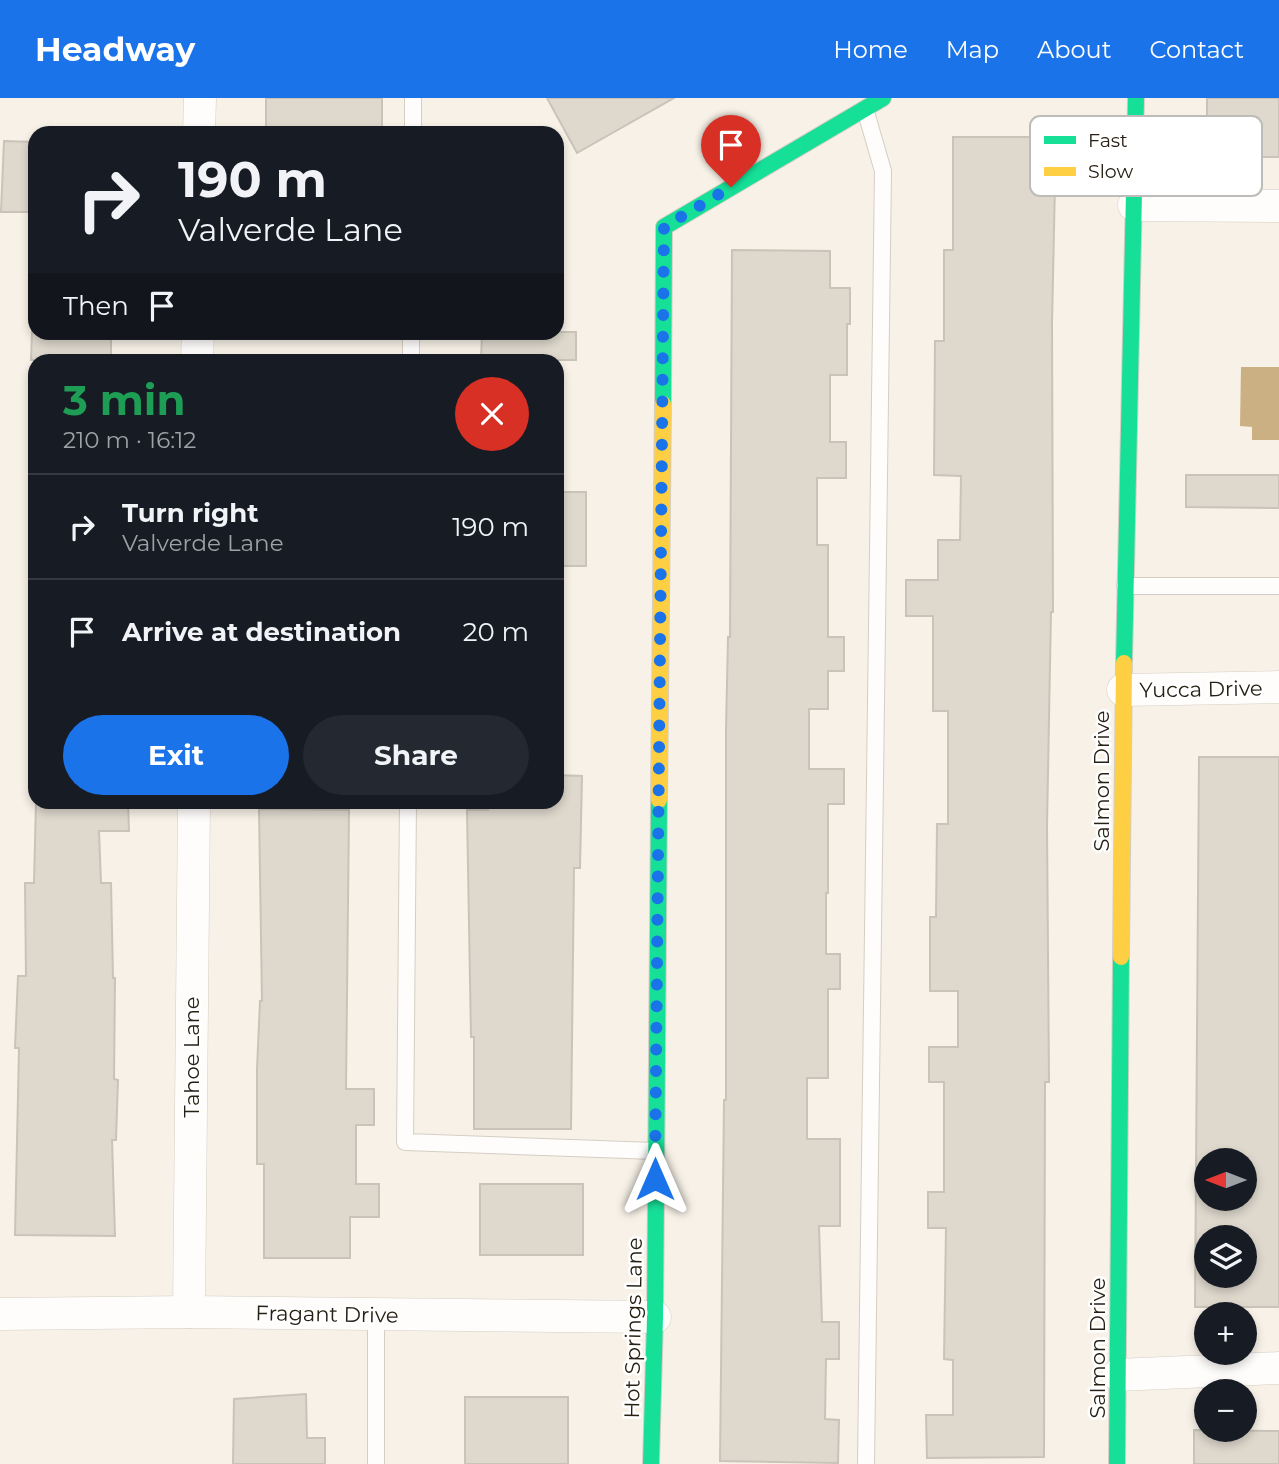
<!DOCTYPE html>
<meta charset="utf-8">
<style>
body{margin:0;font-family:Montserrat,sans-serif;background:#242831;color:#f1f3f6;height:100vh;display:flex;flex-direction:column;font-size:26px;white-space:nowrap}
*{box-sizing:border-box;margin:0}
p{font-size:23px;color:#9ea1a6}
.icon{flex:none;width:38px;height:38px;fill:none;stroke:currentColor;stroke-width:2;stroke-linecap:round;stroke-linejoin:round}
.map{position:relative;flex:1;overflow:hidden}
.panel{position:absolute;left:28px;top:256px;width:536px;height:455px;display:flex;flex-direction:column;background:#171b24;border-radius:21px;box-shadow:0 4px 10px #0003}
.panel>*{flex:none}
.guide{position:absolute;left:28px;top:28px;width:536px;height:214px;border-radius:21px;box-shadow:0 4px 10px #0003;background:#171b24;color:#f1f3f6;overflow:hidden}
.needle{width:46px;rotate:270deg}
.tools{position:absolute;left:1194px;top:1050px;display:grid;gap:14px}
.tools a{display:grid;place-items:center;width:63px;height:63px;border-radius:50%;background:#171b24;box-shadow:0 4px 10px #0003;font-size:35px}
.pin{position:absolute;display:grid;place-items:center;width:60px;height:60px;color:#fff;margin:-72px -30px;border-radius:50% 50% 50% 0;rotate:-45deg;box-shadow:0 0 7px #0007}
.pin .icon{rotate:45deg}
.me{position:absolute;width:77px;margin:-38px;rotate:0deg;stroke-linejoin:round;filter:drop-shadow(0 0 5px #0008)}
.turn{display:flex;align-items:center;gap:24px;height:147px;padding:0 35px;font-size:32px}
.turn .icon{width:91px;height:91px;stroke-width:2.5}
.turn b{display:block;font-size:49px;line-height:60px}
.then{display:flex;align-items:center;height:66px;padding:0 35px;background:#0003;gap:14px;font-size:26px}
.round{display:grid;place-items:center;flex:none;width:74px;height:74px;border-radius:37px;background:#242831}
.summary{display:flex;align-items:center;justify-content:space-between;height:119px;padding:0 35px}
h1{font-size:42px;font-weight:700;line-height:52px;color:#1e9e55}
.cta{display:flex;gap:14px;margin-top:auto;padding:14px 35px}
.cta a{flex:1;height:80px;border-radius:42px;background:#1a73e8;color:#fff;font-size:28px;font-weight:700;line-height:80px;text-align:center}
.cta a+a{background:#242831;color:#f1f3f6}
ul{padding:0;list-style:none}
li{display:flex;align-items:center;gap:21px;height:105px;padding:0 35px;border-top:2px solid #363941}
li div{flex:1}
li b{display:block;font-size:26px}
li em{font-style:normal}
header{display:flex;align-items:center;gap:42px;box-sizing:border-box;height:98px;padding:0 35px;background:#1a73e8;color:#fff}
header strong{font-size:33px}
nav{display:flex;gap:38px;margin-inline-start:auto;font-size:24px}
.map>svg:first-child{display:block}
.water{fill:#cbb084}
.building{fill:#ded8cd;stroke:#c9c3b9;stroke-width:2;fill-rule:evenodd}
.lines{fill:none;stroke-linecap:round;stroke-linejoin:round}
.lane-casing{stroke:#d5cec4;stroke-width:18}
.street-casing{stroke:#d5cec4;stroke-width:33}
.fast-casing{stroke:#d5cec4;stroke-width:18}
.slow-casing{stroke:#d5cec4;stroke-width:18}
.lane{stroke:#fefdfb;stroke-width:16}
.street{stroke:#fefdfb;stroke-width:32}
.fast{stroke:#16e098;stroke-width:16}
.slow{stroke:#ffcf43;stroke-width:16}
.route{stroke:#1a73e8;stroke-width:12;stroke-dasharray:0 21.6}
.labels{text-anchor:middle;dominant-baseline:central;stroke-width:5;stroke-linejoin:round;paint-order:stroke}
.street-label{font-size:21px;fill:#272014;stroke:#fff}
.key{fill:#fff;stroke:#bebcb8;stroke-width:2}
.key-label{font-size:19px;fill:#272014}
</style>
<header>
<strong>Headway</strong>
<nav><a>Home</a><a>Map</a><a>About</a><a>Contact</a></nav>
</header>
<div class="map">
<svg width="1279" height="1366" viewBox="0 0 1279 1366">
<rect width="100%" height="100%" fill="#f7f1e7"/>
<path class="water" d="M1241,269H1279V342H1252V329L1240,328Z"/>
<g class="building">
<rect x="266" y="0" width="116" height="33"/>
<path d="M547,0H674L577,55Z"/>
<rect x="1207" y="0" width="72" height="59"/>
<path d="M953,39H1056L1052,226L1053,514H1051L1047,728L1049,984H1045L1044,1359L927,1360L926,1317H953V1262L944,1261L946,1130H928V1094H944V984H929V949H958V893H930V819H936L937,726H948V613H933V518H906V482H938V442H960L961,378L934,377L935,243H944V152H953Z"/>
<path d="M4,43L35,44V114H1Z"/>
<path d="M732,152L830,153V190H850V226H847V277H830V344H846V380H817V447H828V539H844V573H828V611H809V671H844V706H828V795H826V856H840V891H828V980H807V1041H840V1128H819L822,1224H839V1261H826L825,1321L839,1322L838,1365L720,1363L724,1002H726V631L728,539H730Z"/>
<path d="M32,234H111V262H31Z"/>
<path d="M482,234H576V262H481Z"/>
<path d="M1186,377H1279V410L1186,409Z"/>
<rect x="556" y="394" width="30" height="74"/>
<path d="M1199,659H1279V1209H1195ZM1206,1062H1244V1101H1206ZM1206,1139H1244V1178H1206Z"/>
<path d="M556,677L582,678L580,770H574L571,1031H474V939H471L467,712H488V704H556Z"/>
<path d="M36,704H128L129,733H99L101,785H111L113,880H115L114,981L118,982L116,1042H112L115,1138L15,1137L19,950H15L18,878H26L25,785H34Z"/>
<path d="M259,711L349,712L346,991H374V1027H356V1086H379V1119H350V1160H264V1066H257V971L260,903H262Z"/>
<rect x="480" y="1086" width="103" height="71"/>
<path d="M306,1296L307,1340H325V1366H233L234,1301Z"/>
<rect x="465" y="1299" width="103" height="67"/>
<path d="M1194,1332L1279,1333V1366H1194Z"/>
</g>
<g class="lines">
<g class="lane-casing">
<g id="lane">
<path d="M865,11L883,73L866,1366"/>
<path d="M413,35V0"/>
<path d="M411,262V234"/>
<path d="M1125,488H1279"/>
<path d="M408,704L405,1044L655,1053"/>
<path d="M376,1217V1366"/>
</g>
</g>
<g class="street-casing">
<g id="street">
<path d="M199,35L200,0"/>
<path d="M1134,107L1279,108"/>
<path d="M197,262L198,234"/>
<path d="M1123,592L1279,589"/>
<path d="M189,1214L194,704"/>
<path d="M0,1216L189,1214L655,1219"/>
<path d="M1118,1277L1279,1270"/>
</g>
</g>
<g class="fast-casing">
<g id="fast">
<path d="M663,306L664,129L883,0"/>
<path d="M1124,565L1136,0"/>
<path d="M651,1366L655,1219L659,702"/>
<path d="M1117,1366L1121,859"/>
</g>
</g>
<g class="slow-casing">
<g id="slow">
<path d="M659,702L663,306"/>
<path d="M1121,859L1124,565"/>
</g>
</g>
<use href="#lane" class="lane"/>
<use href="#street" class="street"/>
<use href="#fast" class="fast"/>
<use href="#slow" class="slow"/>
</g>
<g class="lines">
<path class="route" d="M655,1081L664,129L731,89"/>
</g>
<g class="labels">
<g class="street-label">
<text transform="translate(1201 591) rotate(-1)">Yucca Drive</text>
<text transform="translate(1101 683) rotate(-90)">Salmon Drive</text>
<text transform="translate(191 959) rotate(-90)">Tahoe Lane</text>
<text transform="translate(327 1216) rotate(1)">Fragant Drive</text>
<text transform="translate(633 1230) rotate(-89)">Hot Springs Lane</text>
<text transform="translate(1097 1250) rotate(-90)">Salmon Drive</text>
</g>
</g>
<rect x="1030" y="18" width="232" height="80" rx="10" class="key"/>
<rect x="1044" y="38" width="32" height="8" fill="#16e098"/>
<rect x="1044" y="69" width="32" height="9" fill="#ffcf43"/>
<g class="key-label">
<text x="1088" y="49">Fast</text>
<text x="1088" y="80">Slow</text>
</g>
</svg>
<div class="tools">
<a><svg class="needle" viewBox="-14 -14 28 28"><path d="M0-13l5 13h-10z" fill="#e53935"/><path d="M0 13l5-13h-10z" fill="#9ea1a6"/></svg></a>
<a><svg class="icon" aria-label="layers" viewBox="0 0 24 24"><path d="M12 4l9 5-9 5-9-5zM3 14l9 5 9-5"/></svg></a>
<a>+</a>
<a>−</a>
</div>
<div class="pin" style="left:731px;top:89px;background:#d93025"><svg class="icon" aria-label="arrive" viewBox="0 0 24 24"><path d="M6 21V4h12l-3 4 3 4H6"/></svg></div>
<svg class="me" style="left:655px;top:1081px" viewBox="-20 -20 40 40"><path d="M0-17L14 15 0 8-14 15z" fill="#1a73e8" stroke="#fff" stroke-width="4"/></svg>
<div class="guide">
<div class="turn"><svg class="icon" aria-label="right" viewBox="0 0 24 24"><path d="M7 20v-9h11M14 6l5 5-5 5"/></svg><div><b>190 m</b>Valverde Lane</div></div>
<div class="then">Then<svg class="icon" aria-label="arrive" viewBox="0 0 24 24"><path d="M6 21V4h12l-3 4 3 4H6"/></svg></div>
</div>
<section class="panel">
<div class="summary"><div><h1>3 min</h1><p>210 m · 16:12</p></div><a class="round" style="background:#d93025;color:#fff"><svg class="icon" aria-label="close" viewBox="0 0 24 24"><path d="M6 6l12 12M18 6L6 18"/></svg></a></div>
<ul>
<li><svg class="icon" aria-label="right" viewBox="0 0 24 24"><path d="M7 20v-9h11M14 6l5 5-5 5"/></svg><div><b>Turn right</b><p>Valverde Lane</p></div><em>190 m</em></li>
<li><svg class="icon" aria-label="arrive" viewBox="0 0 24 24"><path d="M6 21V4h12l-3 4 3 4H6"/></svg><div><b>Arrive at destination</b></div><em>20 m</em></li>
</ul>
<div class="cta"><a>Exit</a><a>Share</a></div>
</section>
</div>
